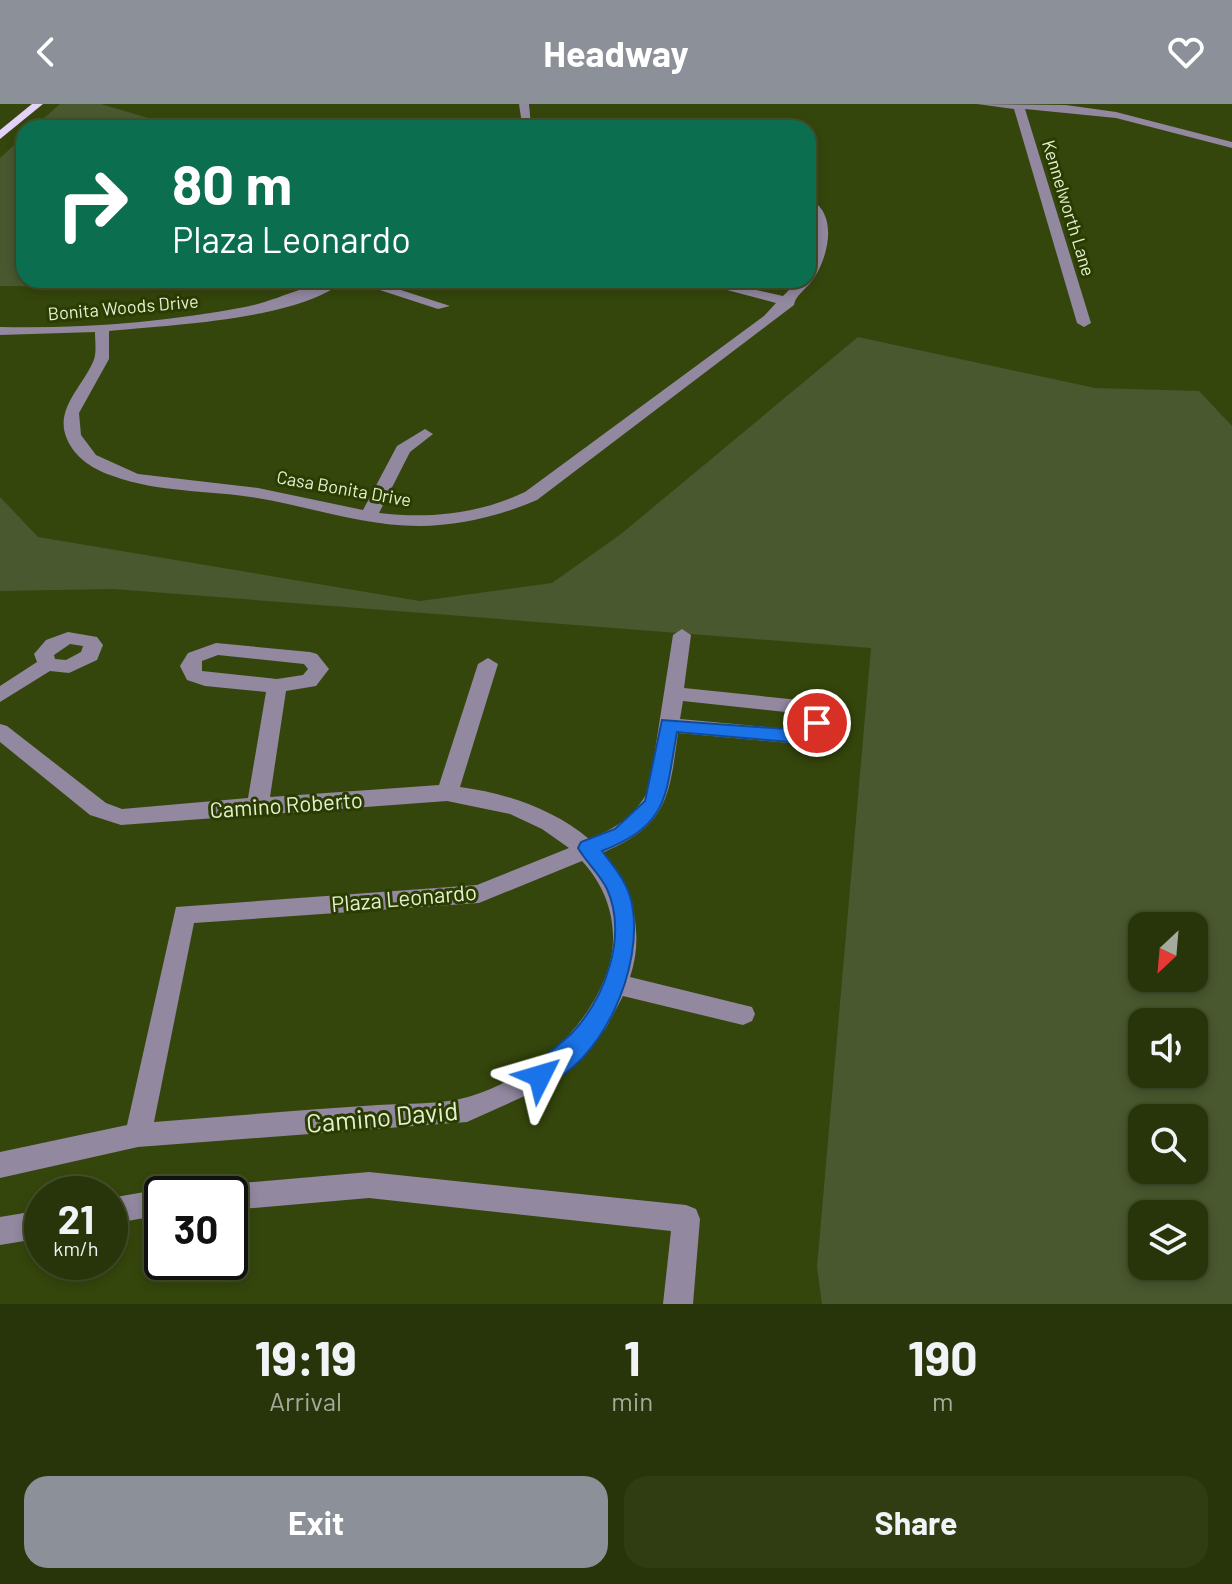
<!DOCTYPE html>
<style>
body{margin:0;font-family:Barlow,sans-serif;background:#303c12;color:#f1f3f6;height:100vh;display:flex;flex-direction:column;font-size:30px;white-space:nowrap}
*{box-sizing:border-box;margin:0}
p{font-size:26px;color:#a5aa9c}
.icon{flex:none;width:44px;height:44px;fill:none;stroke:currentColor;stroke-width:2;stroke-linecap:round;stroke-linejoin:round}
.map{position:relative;height:1200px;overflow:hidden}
.drawer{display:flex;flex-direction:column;background:#283409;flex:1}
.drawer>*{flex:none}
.hud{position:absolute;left:16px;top:16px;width:800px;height:168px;border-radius:24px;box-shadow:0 4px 12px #0003,0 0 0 2px #444f2a;background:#0b6e4f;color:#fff;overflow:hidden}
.needle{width:52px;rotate:206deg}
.controls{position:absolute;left:1128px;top:808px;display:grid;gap:16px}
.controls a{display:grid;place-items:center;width:80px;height:80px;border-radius:16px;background:#283409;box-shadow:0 4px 12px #0003,0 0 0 2px #444f2a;font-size:40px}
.speed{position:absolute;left:24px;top:1072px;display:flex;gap:16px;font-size:40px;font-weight:700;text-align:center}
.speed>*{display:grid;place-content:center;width:104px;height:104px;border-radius:50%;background:#283409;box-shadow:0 4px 12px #0003,0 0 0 2px #444f2a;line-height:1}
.speed small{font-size:20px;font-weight:400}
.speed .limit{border:4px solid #111;border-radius:12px;background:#fff;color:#111}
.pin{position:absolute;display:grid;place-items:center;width:68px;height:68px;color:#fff;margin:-34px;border:4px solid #fff;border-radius:50%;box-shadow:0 2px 8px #0007}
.me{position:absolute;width:88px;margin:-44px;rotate:50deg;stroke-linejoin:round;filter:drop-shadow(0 0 6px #0008)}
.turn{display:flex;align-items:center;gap:28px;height:168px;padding:0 24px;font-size:36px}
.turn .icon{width:104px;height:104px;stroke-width:2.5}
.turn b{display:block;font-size:56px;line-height:68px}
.eta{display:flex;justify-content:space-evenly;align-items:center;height:136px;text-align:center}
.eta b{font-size:48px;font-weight:700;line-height:56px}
.primary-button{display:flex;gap:16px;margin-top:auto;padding:16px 24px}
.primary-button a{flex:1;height:92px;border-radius:24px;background:#8c9099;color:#fff;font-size:32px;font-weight:700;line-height:92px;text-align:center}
.primary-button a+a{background:#303c12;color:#f1f3f6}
header{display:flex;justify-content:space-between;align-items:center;height:104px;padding:0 24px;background:#8c9099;color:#fff;font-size:36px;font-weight:700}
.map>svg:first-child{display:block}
.green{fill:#49582f;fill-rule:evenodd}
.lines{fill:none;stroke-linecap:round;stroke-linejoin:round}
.minor{fill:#9288a0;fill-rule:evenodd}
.major{fill:#e3d2f9;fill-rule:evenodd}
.route{fill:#1a73e8;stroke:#114b97;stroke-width:2}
.labels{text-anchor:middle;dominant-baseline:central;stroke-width:6;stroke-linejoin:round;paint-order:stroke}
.far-street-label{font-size:18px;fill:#e4f0d2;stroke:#2b3c00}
.street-label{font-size:22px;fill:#e4f0d2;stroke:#2b3c00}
.near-street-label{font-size:26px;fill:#e4f0d2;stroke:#2b3c00}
</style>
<header><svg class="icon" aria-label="back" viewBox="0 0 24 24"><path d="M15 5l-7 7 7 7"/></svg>Headway<svg class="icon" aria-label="heart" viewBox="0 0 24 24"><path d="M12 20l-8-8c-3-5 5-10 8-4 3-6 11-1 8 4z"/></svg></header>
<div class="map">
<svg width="1232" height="1200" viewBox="0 0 1232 1200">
<rect width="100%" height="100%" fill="#35460c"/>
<g class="green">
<path d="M60,0H101L182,24H33Z"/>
<path d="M24,32V176H163L99,183L0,182V54Z"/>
<path d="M858,233L1095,284L1199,287L1232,322V1200H822L817,1163L871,544L114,485L0,487V393L38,433L420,497L552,479L621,430ZM1142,822H1194V874H1142ZM1142,918H1194V970H1142ZM1142,1014H1194V1066H1142ZM1142,1110H1194V1162H1142Z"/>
</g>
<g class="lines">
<g class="minor">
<path d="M519,0H529L531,22L522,20Z"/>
<path d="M977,0L1066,1L1116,8L1232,38V44L1116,14L1025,5L1091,219L1084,223L1077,219L1014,5Z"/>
<path d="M808,94C840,109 828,155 812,177C806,185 795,192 794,201L537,396C500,412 459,422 419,422C364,422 311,403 257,394C209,386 159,389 113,372C94,366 75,354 67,335C54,306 82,283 93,258C97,250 95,238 95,228L0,231V223C81,225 166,218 245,203C278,197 313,176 345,176C300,216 169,221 109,227V255L79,309L81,331L96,351L138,370L258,384L363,406L397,342L425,325L433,330L410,348L379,409C430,415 478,410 525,388L764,212L776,199L689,176H713L783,192L799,176H808L816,124L808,105Z"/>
<path d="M349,176H370L450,202L438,205Z"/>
<path d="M682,525L691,531L684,584L799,596L821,606L827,619L819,633L800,640L678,629C669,694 668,721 602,749C633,781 645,830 630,873L752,903L755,910L752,917L743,921L623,892L606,924L571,962L527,991L467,1018L138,1043L0,1074V1048L127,1021L176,803L477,781L569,744L542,725L510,710L447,697L121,721L90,711L0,638V620L7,622L106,699L122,705L248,694L266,588L205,582L187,576L180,562L188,549L216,539L310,548L317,550L329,565L316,582L286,587L270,693L439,681L478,560L488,554L498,560L460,683C506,689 553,705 589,735C617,724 635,712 649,685L673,531ZM218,551L304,560L308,565L303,571L277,575L202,567V557ZM683,597L795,609L807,619L798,626L680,615ZM582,757C610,787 621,829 607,868C586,929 529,975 468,993C441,1001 406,999 378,1001C303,1006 229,1012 154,1018L194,819L479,799Z"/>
<path d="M68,528L97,533L103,541L97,556L69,569L50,567L0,598V582L37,558L34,550L46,536ZM70,540L83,542L81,548L66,556L55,555L54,551Z"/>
<path d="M369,1068L686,1101L696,1105L700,1115L693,1200H663L671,1127L369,1094L230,1106V1090H217L220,1084L230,1080Z"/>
<path d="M162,1085L172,1090H162V1111L110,1120V1094Z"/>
<path d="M42,1106V1134L0,1141V1113Z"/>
</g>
<path class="major" d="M32,0H43L0,35V26Z"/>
</g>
<path class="route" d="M817,613L826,619L819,633L800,639L677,628C665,693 670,720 602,747C615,764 628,779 632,800C644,863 603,960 540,983L532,980L528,972C536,956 559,942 572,929C605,894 628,832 607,785C600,770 586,758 578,744L581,738L615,725L645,697L662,616L799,626Z"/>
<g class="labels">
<g class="far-street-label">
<text transform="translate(1069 104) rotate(73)">Kennelworth Lane</text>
<text transform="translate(123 203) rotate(-5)">Bonita Woods Drive</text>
<text transform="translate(344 384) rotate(10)">Casa Bonita Drive</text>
</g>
<g class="street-label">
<text transform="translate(286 700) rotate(-4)">Camino Roberto</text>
<text transform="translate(404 793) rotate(-5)">Plaza Leonardo</text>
</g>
<g class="near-street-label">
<text transform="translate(382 1012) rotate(-5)">Camino David</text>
</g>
</g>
</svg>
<div class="controls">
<a><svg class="needle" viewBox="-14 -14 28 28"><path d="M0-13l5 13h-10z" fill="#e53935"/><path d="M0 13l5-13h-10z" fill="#a5aa9c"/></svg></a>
<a><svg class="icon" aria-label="sound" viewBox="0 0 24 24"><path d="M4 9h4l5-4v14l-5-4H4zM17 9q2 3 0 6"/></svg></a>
<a><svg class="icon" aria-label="search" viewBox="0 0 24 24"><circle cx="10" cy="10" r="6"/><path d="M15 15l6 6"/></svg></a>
<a><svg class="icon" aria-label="layers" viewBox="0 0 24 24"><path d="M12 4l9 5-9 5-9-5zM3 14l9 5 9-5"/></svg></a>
</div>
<div class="speed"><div>21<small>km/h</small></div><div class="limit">30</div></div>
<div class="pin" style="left:817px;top:619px;background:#d93025"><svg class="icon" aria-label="arrive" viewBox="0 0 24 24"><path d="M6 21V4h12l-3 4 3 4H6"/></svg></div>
<svg class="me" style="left:540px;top:972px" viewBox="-20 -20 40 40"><path d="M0-17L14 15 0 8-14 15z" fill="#1a73e8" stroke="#fff" stroke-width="4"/></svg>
<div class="hud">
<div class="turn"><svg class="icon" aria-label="right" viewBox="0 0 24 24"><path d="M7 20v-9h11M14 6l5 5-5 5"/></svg><div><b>80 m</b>Plaza Leonardo</div></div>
</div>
</div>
<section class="drawer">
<div class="eta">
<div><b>19:19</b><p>Arrival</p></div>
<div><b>1</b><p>min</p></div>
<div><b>190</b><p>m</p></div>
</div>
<div class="primary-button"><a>Exit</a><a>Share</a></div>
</section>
